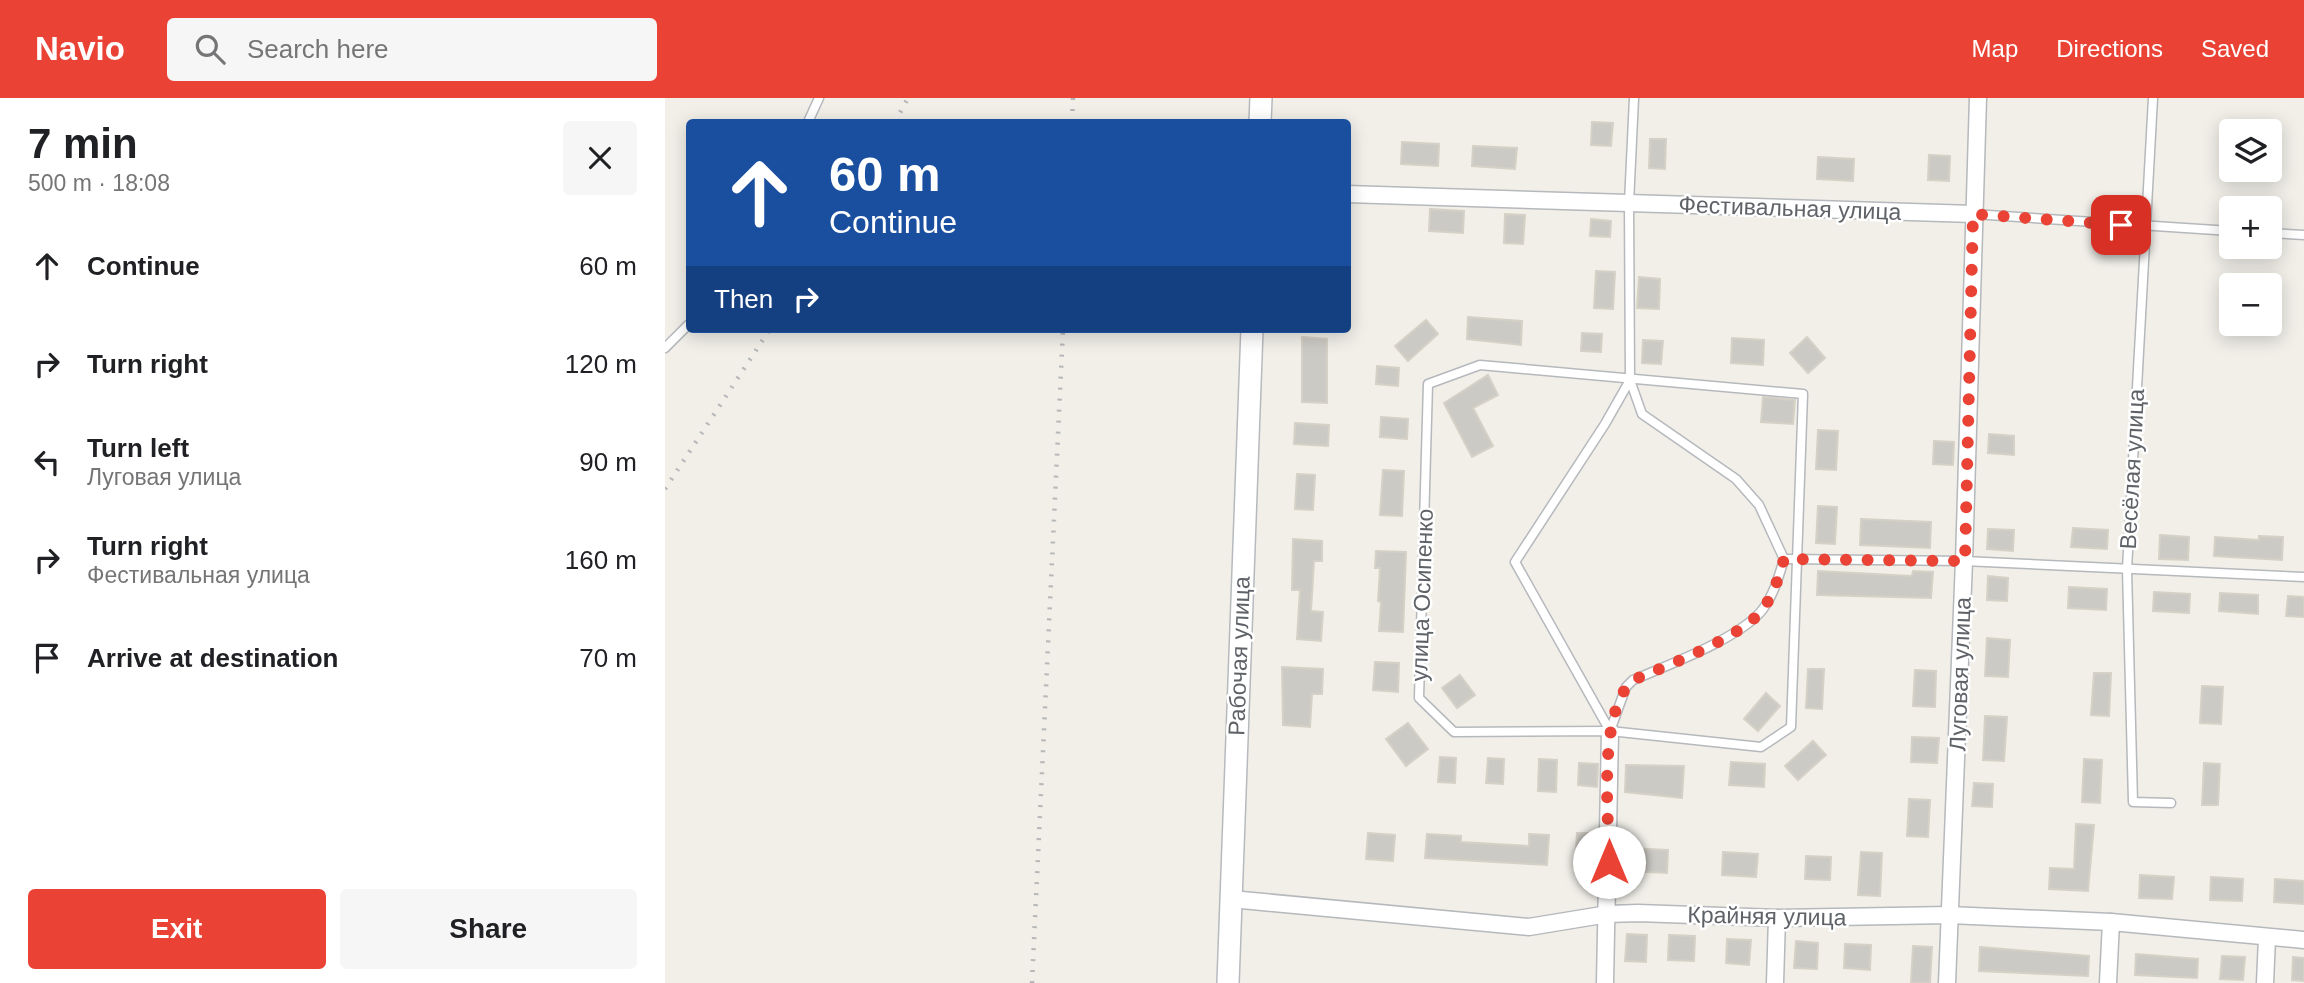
<!DOCTYPE html>
<meta charset="utf-8">
<style>
body{margin:0;font-family:Arial,sans-serif;background:#f6f6f6;color:#202124;height:100vh;display:flex;flex-direction:column;font-size:26px;white-space:nowrap}
*{box-sizing:border-box;margin:0}
p{font-size:23px;color:#757577}
.icon{flex:none;width:38px;height:38px;fill:none;stroke:currentColor;stroke-width:2;stroke-linecap:round;stroke-linejoin:round}
.map{position:relative;flex:1;overflow:hidden}
.drawer{display:flex;flex-direction:column;background:#fff;width:665px}
.drawer>*{flex:none}
.hud{position:absolute;left:21px;top:21px;width:665px;height:214px;border-radius:7px;box-shadow:0 4px 18px #0003;background:#1a4fa0;color:#fff;overflow:hidden}
.fabs{position:absolute;left:1554px;top:21px;display:grid;gap:14px}
.fabs a{display:grid;place-items:center;width:63px;height:63px;border-radius:7px;background:#fff;box-shadow:0 4px 18px #0003;font-size:35px}
.pin{position:absolute;display:grid;place-items:center;width:60px;height:60px;color:#fff;margin:-30px;border-radius:14px;box-shadow:0 4px 10px #0006}
.me{position:absolute;width:77px;margin:-38px;rotate:0deg;stroke-linejoin:round;filter:drop-shadow(0 0 5px #0008)}
.turn{display:flex;align-items:center;gap:24px;height:147px;padding:0 28px;font-size:32px}
.turn .icon{width:91px;height:91px;stroke-width:2.5}
.turn b{display:block;font-size:49px;line-height:60px}
.then{display:flex;align-items:center;height:66px;padding:0 28px;background:#0003;gap:14px;font-size:26px}
.round{display:grid;place-items:center;flex:none;width:74px;height:74px;border-radius:7px;background:#f6f6f6}
.summary{display:flex;align-items:center;justify-content:space-between;height:119px;padding:0 28px}
h1{font-size:42px;font-weight:800;line-height:52px}
.primary-button{display:flex;gap:14px;margin-top:auto;padding:14px 28px}
.primary-button a{flex:1;height:80px;border-radius:7px;background:#ea4335;color:#fff;font-size:28px;font-weight:800;line-height:80px;text-align:center}
.primary-button a+a{background:#f6f6f6;color:#202124}
ul{padding:0;list-style:none}
li{display:flex;align-items:center;gap:21px;height:98px;padding:0 28px}
li div{flex:1}
li b{display:block;font-size:26px}
li em{font-style:normal}
header{display:flex;align-items:center;gap:42px;box-sizing:border-box;height:98px;padding:0 35px;background:#ea4335;color:#fff}
header strong{font-size:33px}
nav{display:flex;gap:38px;margin-inline-start:auto;font-size:24px}
.search{width:490px;height:63px;background:#f6f6f6;display:flex;align-items:center;gap:18px;box-sizing:border-box;padding:0 24px;border-radius:7px;color:#757577;font-size:26px}
main{display:flex;flex:1;min-height:0}
.map>svg:first-child{display:block}
.building{fill:#cccac5;stroke:#d6d1c6;stroke-width:2}
.lines{fill:none;stroke-linecap:round;stroke-linejoin:round}
.service-casing{stroke:#b5b8bc;stroke-width:11}
.minor-casing{stroke:#b5b8bc;stroke-width:19}
.secondary-casing{stroke:#b6babf;stroke-width:24}
.service{stroke:#fff;stroke-width:8}
.minor{stroke:#fff;stroke-width:16}
.secondary{stroke:#fff;stroke-width:21}
.rail{stroke:#b6b7b8;stroke-width:4.5;stroke-dasharray:2 9;stroke-linecap:butt}
.route{stroke:#ea4335;stroke-width:12;stroke-dasharray:0 21.6}
.labels{text-anchor:middle;dominant-baseline:central;stroke-width:5;stroke-linejoin:round;paint-order:stroke}
.street-label{font-size:23px;fill:#5f6368;stroke:#fff}
</style>
<header>
<strong>Navio</strong>
<div class="search"><svg class="icon" aria-label="search" viewBox="0 0 24 24"><circle cx="10" cy="10" r="6"/><path d="M15 15l6 6"/></svg>Search here</div>
<nav><a>Map</a><a>Directions</a><a>Saved</a></nav>
</header>
<main>
<section class="drawer">
<div class="summary"><div><h1>7 min</h1><p>500 m · 18:08</p></div><a class="round"><svg class="icon" aria-label="close" viewBox="0 0 24 24"><path d="M6 6l12 12M18 6L6 18"/></svg></a></div>
<ul>
<li><svg class="icon" aria-label="ahead" viewBox="0 0 24 24"><path d="M12 20V5M6 11l6-6 6 6"/></svg><div><b>Continue</b></div><em>60 m</em></li>
<li><svg class="icon" aria-label="right" viewBox="0 0 24 24"><path d="M7 20v-9h11M14 6l5 5-5 5"/></svg><div><b>Turn right</b></div><em>120 m</em></li>
<li><svg class="icon" aria-label="left" viewBox="0 0 24 24"><path d="M17 20v-9H6M10 6l-5 5 5 5"/></svg><div><b>Turn left</b><p>Луговая улица</p></div><em>90 m</em></li>
<li><svg class="icon" aria-label="right" viewBox="0 0 24 24"><path d="M7 20v-9h11M14 6l5 5-5 5"/></svg><div><b>Turn right</b><p>Фестивальная улица</p></div><em>160 m</em></li>
<li><svg class="icon" aria-label="arrive" viewBox="0 0 24 24"><path d="M6 21V4h12l-3 4 3 4H6"/></svg><div><b>Arrive at destination</b></div><em>70 m</em></li>
</ul>
<div class="primary-button"><a>Exit</a><a>Share</a></div>
</section>
<div class="map">
<svg width="1639" height="885" viewBox="0 0 1639 885">
<rect width="100%" height="100%" fill="#f1efe8"/>
<g class="building">
<path d="M927,24L948,25L946,48L926,47Z"/>
<path d="M985,41H1001L1000,71L984,70Z"/>
<path d="M737,44L774,46L773,68L736,66Z"/>
<path d="M808,48L852,50L850,71L807,68Z"/>
<path d="M1264,57L1285,58L1284,83L1263,82Z"/>
<path d="M1153,59L1189,61L1188,83L1152,81Z"/>
<path d="M765,111L799,113L798,135L764,133Z"/>
<path d="M840,116L860,117L858,146L839,145Z"/>
<path d="M926,121L946,123L945,139L925,138Z"/>
<path d="M931,173L950,174L948,211L929,210Z"/>
<path d="M974,179L995,181L994,211L972,210Z"/>
<path d="M803,219L857,223L856,247L802,241Z"/>
<path d="M761,222L773,236L743,263L730,248Z"/>
<path d="M917,235L937,236L936,254L916,253Z"/>
<path d="M637,239L662,241V305L637,304Z"/>
<path d="M1142,239L1160,260L1143,275L1125,255Z"/>
<path d="M1067,240L1099,242L1098,267L1066,265Z"/>
<path d="M978,242L998,243L996,266L977,265Z"/>
<path d="M712,268L734,270L733,288L711,286Z"/>
<path d="M823,277L833,297L808,310L828,348L807,359L779,305Z"/>
<path d="M1098,299L1130,302L1128,326L1096,324Z"/>
<path d="M716,319L743,321L742,341L715,339Z"/>
<path d="M630,325L664,327L663,348L629,346Z"/>
<path d="M1153,332L1173,333L1171,372L1151,371Z"/>
<path d="M1324,336L1349,338V357L1323,355Z"/>
<path d="M1269,343L1289,344L1288,367L1268,366Z"/>
<path d="M718,372L739,373L737,418L715,417Z"/>
<path d="M632,376L650,377L648,412L630,411Z"/>
<path d="M1153,408L1172,409L1170,446L1151,445Z"/>
<path d="M1196,421L1266,424L1265,450L1195,447Z"/>
<path d="M1408,430L1443,432L1442,451L1406,449Z"/>
<path d="M1323,431L1349,432L1348,453L1322,451Z"/>
<path d="M1495,437L1524,439L1523,462L1494,461Z"/>
<path d="M1594,438L1618,439L1617,462L1549,458L1550,439L1594,442Z"/>
<path d="M628,441L657,443V463H649L646,513L658,514L656,543L632,541L635,492H627Z"/>
<path d="M711,453L741,454L738,534L714,533L716,504L713,503L715,470H710Z"/>
<path d="M1153,473L1247,478L1248,473L1268,474L1266,500L1152,497Z"/>
<path d="M1323,478L1343,480L1342,503L1322,502Z"/>
<path d="M1404,489L1442,491L1441,512L1403,510Z"/>
<path d="M1489,494L1525,496L1524,515L1488,513Z"/>
<path d="M1555,495L1593,497V516L1554,513Z"/>
<path d="M1623,498L1639,499V519L1621,518Z"/>
<path d="M1322,540L1345,542L1343,579L1320,578Z"/>
<path d="M710,564L734,565L733,594L708,592Z"/>
<path d="M617,569L658,571L657,596H647L645,629L618,627Z"/>
<path d="M1143,571H1159L1157,611L1141,610Z"/>
<path d="M1250,572L1271,573L1270,609L1248,608Z"/>
<path d="M1429,575H1446L1444,618L1426,617Z"/>
<path d="M795,577L810,597L792,610L777,590Z"/>
<path d="M1537,588L1558,589L1556,626L1535,625Z"/>
<path d="M1101,595L1115,608L1093,633L1079,621Z"/>
<path d="M1320,618L1342,619L1339,663L1318,662Z"/>
<path d="M743,625L763,651L741,668L721,641Z"/>
<path d="M1247,639L1274,640L1272,665L1246,664Z"/>
<path d="M1148,643L1161,657L1133,682L1120,668Z"/>
<path d="M775,659L791,660L790,685L773,684Z"/>
<path d="M823,660L839,661L838,686L821,685Z"/>
<path d="M874,661L892,662L891,694L873,693Z"/>
<path d="M1419,661L1437,662L1435,705L1417,704Z"/>
<path d="M1066,664L1100,666L1099,689L1064,687Z"/>
<path d="M914,665L933,666L932,689L913,687Z"/>
<path d="M1539,665L1555,666L1553,707H1537Z"/>
<path d="M961,667L1019,668L1017,700L960,694Z"/>
<path d="M1309,685L1328,686L1327,709L1307,708Z"/>
<path d="M1244,701L1265,702L1263,739L1242,738Z"/>
<path d="M1411,726L1429,727L1423,793L1384,791L1385,770L1409,771Z"/>
<path d="M703,735L730,737L728,763L701,761Z"/>
<path d="M912,735H928L926,773L910,772Z"/>
<path d="M762,736L796,738V744L864,748V736L884,737L882,767L760,760Z"/>
<path d="M961,750L1003,752L1002,775L960,773Z"/>
<path d="M1058,754L1093,756L1091,779L1057,777Z"/>
<path d="M1196,754L1217,755L1215,798L1193,797Z"/>
<path d="M1141,758L1166,759L1165,782L1140,781Z"/>
<path d="M1475,777L1509,779L1507,801L1474,800Z"/>
<path d="M1546,779L1578,781L1577,803L1545,802Z"/>
<path d="M1610,781L1639,783V806L1609,804Z"/>
<path d="M962,836L982,837L981,864L960,863Z"/>
<path d="M1004,837L1030,838L1029,863L1003,862Z"/>
<path d="M1062,841L1086,842L1084,867L1061,865Z"/>
<path d="M1131,843L1153,845L1152,871L1129,870Z"/>
<path d="M1180,846L1206,847L1205,872L1179,870Z"/>
<path d="M1248,848L1267,849L1265,885H1246Z"/>
<path d="M1315,849L1424,858L1423,878L1314,873Z"/>
<path d="M1471,856L1533,861L1532,880L1470,877Z"/>
<path d="M1557,858L1580,859L1578,882L1555,881Z"/>
<path d="M1628,859L1639,860V883L1627,882Z"/>
</g>
<g class="lines">
<g class="service-casing">
<g id="service">
<path d="M1488,0L1462,471L1468,704L1506,705"/>
<path d="M143,24L154,0"/>
<path d="M1308,116L1566,133"/>
<path d="M1605,135L1639,137"/>
<path d="M0,250L24,226"/>
<path d="M815,267L1138,296L1126,629L1096,649L945,633L789,634L754,600L763,286Z"/>
<path d="M1119,461L1299,463L1639,479"/>
<path d="M945,633L961,589L968,582C1003,567 1076,540 1098,511C1109,496 1114,478 1119,461L1094,407L1071,381L977,316L965,282L964,105L969,0"/>
<path d="M945,633L850,464L940,326L965,282"/>
</g>
</g>
<g class="minor-casing">
<g id="minor">
<path d="M682,96L1308,116"/>
<path d="M566,801L864,829L943,816L973,815L1112,820L1284,817L1446,824L1639,842"/>
<path d="M940,885L945,633"/>
<path d="M1110,885L1112,820"/>
<path d="M1282,885L1299,463L1313,0"/>
<path d="M1443,885L1446,824"/>
<path d="M1600,885L1602,840"/>
</g>
</g>
<g class="secondary-casing">
<g id="secondary">
<path d="M595,24L596,0"/>
<path d="M563,885L587,231"/>
</g>
</g>
<use href="#service" class="service"/>
<use href="#minor" class="minor"/>
<use href="#secondary" class="secondary"/>
<g class="rail">
<path d="M230,24L243,0"/>
<path d="M407,24L408,0"/>
<path d="M0,391L105,231"/>
<path d="M367,885L398,231"/>
</g>
</g>
<g class="lines">
<path class="route" d="M944,764C944,717 932,615 968,582C1003,567 1076,540 1098,511C1109,496 1114,478 1119,461L1300,463L1308,116L1456,127"/>
</g>
<g class="labels">
<g class="street-label">
<text transform="translate(1125 110) rotate(2)">Фестивальная улица</text>
<text transform="translate(1467 371) rotate(-87)">Весёлая улица</text>
<text transform="translate(757 497) rotate(-88)">улица Осипенко</text>
<text transform="translate(574 558) rotate(-88)">Рабочая улица</text>
<text transform="translate(1295 576) rotate(-88)">Луговая улица</text>
<text transform="translate(1102 818) rotate(1)">Крайняя улица</text>
</g>
</g>
</svg>
<div class="fabs">
<a><svg class="icon" aria-label="layers" viewBox="0 0 24 24"><path d="M12 4l9 5-9 5-9-5zM3 14l9 5 9-5"/></svg></a>
<a>+</a>
<a>−</a>
</div>
<div class="pin" style="left:1456px;top:127px;background:#d93025"><svg class="icon" aria-label="arrive" viewBox="0 0 24 24"><path d="M6 21V4h12l-3 4 3 4H6"/></svg></div>
<svg class="me" style="left:944px;top:764px" viewBox="-20 -20 40 40"><circle r="19" fill="#fff"/><path d="M0-13L10 11 0 6-10 11z" fill="#ea4335"/></svg>
<div class="hud">
<div class="turn"><svg class="icon" aria-label="ahead" viewBox="0 0 24 24"><path d="M12 20V5M6 11l6-6 6 6"/></svg><div><b>60 m</b>Continue</div></div>
<div class="then">Then<svg class="icon" aria-label="right" viewBox="0 0 24 24"><path d="M7 20v-9h11M14 6l5 5-5 5"/></svg></div>
</div>
</div>
</main>
